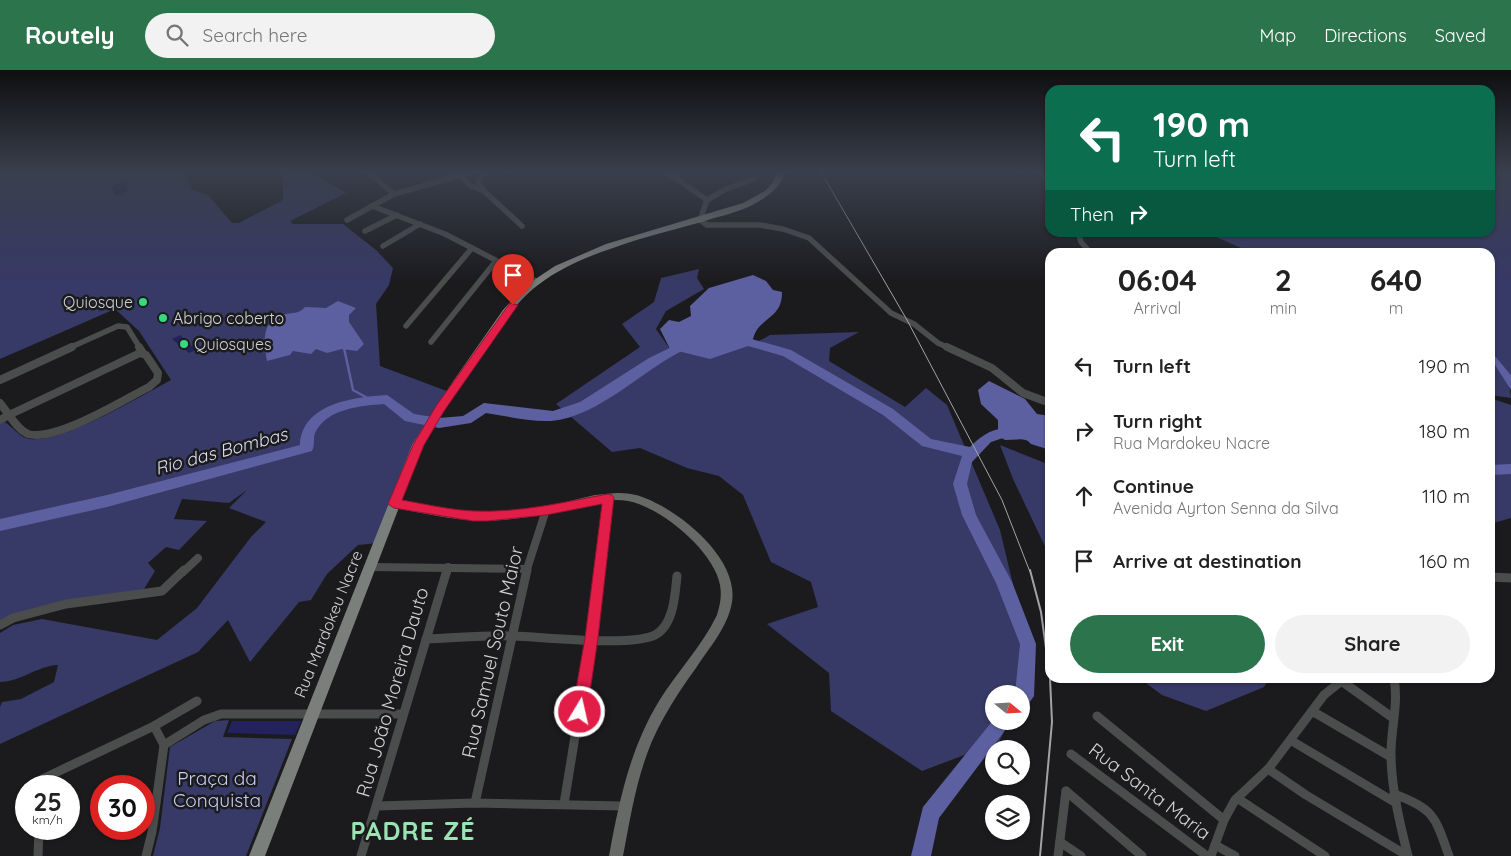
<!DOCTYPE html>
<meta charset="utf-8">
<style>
body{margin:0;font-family:Quicksand,sans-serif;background:#f2f2f2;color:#222;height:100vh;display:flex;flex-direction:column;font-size:19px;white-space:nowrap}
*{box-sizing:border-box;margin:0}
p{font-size:16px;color:#767676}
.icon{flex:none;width:28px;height:28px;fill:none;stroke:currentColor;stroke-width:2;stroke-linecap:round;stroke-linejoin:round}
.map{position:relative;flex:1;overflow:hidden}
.drawer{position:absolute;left:1045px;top:178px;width:450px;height:435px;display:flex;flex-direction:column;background:#fff;border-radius:15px;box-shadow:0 1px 4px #0004}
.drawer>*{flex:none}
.top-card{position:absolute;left:1045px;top:15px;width:450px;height:152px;border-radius:15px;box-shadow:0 1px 4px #0004;background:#0b6e4f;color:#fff;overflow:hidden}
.needle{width:32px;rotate:108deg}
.controls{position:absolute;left:985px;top:615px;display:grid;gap:10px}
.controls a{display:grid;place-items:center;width:45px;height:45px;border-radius:50%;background:#fff;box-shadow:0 1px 4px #0004;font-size:25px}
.speed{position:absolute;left:15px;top:705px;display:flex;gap:10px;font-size:25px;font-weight:700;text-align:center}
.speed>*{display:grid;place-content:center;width:65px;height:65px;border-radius:50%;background:#fff;box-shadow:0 1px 4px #0004;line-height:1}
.speed small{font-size:12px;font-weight:400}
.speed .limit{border:8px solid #d22;background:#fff;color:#111}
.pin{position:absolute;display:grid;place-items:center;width:42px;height:42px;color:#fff;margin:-51px -21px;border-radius:50% 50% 50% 0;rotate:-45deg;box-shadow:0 0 5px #0007}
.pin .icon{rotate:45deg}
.me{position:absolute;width:55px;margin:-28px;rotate:9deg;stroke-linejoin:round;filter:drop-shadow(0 0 4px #0008)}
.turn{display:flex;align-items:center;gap:18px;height:105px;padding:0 25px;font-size:22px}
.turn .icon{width:65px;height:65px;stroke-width:2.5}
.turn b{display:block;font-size:35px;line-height:42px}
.then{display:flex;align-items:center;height:48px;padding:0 25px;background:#0003;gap:10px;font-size:19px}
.eta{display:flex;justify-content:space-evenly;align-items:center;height:85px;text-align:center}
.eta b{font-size:30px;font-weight:700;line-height:35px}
.action{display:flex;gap:10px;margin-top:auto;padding:10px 25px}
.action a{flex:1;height:58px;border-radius:30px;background:#2b744c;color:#fff;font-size:20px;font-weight:700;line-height:58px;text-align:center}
.action a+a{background:#f2f2f2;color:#222}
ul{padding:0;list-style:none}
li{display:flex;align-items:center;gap:15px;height:65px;padding:0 25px}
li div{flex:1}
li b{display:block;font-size:19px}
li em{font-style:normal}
header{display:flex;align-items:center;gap:30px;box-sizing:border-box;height:70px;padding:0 25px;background:#2b744c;color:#fff}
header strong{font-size:24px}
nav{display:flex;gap:28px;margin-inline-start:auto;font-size:18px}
.search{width:350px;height:45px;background:#f2f2f2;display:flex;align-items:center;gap:12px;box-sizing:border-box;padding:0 18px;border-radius:28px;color:#767676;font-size:19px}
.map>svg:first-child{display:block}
.green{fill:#373966}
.water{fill:#5d60a0}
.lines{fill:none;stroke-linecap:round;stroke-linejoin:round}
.stream{stroke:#5d60a0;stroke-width:2.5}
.river{fill:#5d60a0;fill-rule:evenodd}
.building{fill:#24225c}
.street-far2{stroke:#4b4d4c;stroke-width:5.5}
.street-far1{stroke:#4b4d4c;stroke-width:8}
.street{stroke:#4b4d4c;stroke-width:9}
.secondary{fill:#676967;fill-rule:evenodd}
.primary{fill:#7b7f7c;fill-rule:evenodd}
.tram-far1{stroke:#a2a3a5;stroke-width:1}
.tram{stroke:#a2a3a5;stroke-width:2}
.route{fill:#e11d48;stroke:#92132f}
.poi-dot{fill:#36d880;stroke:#1b1b1e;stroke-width:2}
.labels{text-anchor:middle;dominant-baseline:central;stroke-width:5;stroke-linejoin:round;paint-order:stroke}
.poi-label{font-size:16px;fill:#d1d2d4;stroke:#1b1b1e;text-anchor:start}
.street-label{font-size:16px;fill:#d1d2d4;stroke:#1b1b1e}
.water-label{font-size:18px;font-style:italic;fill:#dcdff2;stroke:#1b1b1e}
.near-street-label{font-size:19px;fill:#d1d2d4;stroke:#1b1b1e}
.near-park-label{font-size:19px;fill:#c7ccf1;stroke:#1b1b1e}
.near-district-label{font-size:25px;font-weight:bold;letter-spacing:1px;fill:#9ae3b2;stroke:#1b1b1e}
</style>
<header>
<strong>Routely</strong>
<div class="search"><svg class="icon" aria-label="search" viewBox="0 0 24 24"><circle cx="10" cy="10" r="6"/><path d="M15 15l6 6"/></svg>Search here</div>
<nav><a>Map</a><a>Directions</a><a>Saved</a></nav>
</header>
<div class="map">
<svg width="1511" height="786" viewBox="0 0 1511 786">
<rect width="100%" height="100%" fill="#1b1b1e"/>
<g class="green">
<path d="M0,102H185L193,120L208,125L232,153H239L283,130V102H312L346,123L290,151L293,154H343L376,180L393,198L389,215L376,234L380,296L452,323L421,367L377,473L358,475L327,504L311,530L299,532L250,592L228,550L198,582L0,674V637L2,632L21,629L54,612L58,595C37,596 20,612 0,612V563L13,555L42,549L157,570L197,538L251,467L266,452L229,438L247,420L229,433L182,429L174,449L207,451L179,480L166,477L148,493L155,501L144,519L0,552V354L5,352C11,356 19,366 26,368C56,378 142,325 171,310L139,261L115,239L0,289Z"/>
<path d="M1490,102H1511V305L1490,280V182H1245L1241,178L1207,163L1490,162Z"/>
<path d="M699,199L697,208L704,219L666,241L656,259L670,279L751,275L770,265L859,262L830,278L829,291L905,337L926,318L947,335L1000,460L1033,598L1021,624H994V651H1009L999,672L922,701L831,641L829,603L767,554L818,537L811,512L771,492L743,425L719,406L687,398L640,378L612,382L556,334L640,277L622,254L654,232L661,208Z"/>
<path d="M1490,287L1509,314L1511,328L1490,325Z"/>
<path d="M1490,328L1511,335V448L1490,454Z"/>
<path d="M1000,375L1050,395V487L1013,409Z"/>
<path d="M1139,608H1269L1264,617L1206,641L1162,625Z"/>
<path d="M229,650L223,667L292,669L246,786H153L160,758L170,677L215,651Z"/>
</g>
<g class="water">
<path d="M753,205L766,211L773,220L782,222C782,242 772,244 759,257C755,261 753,269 751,275L710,289L670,279L660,259L669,250L679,252L691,246L690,236L709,218Z"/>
<path d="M338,231L356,238L349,245V252L364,274L357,281L342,279L327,283L316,279L311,284L293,281L290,285L267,291C264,273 261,253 280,246C291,241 297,246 305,237L326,238Z"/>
<path d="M1490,280L1511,305V320L1490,287Z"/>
<path d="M989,311L1025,329L1037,344L1050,346V380L1031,374L1026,369L1005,370L993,363L998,360V350L981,334L978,320Z"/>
</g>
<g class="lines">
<path class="stream" d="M344,278L353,320L371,330"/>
<g class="river">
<path d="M734,264L791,280L893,339L931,369L970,377C997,349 1016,358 1050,366V376L1009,366L991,372L972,392L967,414L976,445L1012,512L1036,574L1034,626L1027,636L1021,638V624H1015L1020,574L996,513L962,445L953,414L962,386L922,376L883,345L783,286L730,271L728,268Z"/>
<path d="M686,270L692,274L690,277C646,296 600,347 551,351C530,352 507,346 486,343L471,353L439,358L405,351L384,334C361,336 327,338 315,363C313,369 315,376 312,381L107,437L0,461V449L107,425L300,375C302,333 355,327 387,325L414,344L439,348L463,346L484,333L553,341L580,332L649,288Z"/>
<path d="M1511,394V404L1490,405V395Z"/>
<path d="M994,649V651H1012L939,748L931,786H911L923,737Z"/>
</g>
</g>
<g class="building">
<path d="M125,112L129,121L115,125L111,116Z"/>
<path d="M180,265L196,280L189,283L172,269Z"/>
<path d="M232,651H301L295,665L227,663Z"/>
</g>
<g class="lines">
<g class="street-far2">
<path d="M368,102L394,124"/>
<path d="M483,102L478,112L484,121L522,156"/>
<path d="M667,102L707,130"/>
<path d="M1040,102L1050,112"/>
<path d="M459,105L471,116L484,121"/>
<path d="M754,109L726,119L707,130L700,150L707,155H760L783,159L809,168L891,243L914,254L938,273L949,278"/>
<path d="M372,136L445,164L536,211"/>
<path d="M347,150L394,124L472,102"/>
<path d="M365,161L397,145"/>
<path d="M1078,162L1081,172L1090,182"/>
<path d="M383,176L420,154"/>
<path d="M406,256L472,178"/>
<path d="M431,272L496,191"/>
<path d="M69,278L118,256L127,257L140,278"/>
</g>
<g class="street-far1">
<path d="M139,277L143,283"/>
<path d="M947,277L992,298L1023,323L1050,333"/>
<path d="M140,283L146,285L158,303L157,310L149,317C123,330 56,372 28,364C20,361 14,352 9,345Z"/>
<path d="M0,310L72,277"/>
<path d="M0,333L9,345"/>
<path d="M0,350L9,345"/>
<path d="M370,497L527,499"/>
<path d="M183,502L198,488"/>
<path d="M447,502L448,497"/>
<path d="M526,502L546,440"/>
<path d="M599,502L608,428"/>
</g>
<g class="street">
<path d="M1490,507L1511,508"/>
<path d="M0,555L13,548L66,534L162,521L184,500"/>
<path d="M426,569C455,568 485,565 514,566C545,567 631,577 655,565C674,555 675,524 677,506"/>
<path d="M1394,608C1399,635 1390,661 1391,688C1392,721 1400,754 1408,786"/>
<path d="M1340,610L1393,648"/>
<path d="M1312,641L1391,687"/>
<path d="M1097,646L1223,749"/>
<path d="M1292,671L1396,733"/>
<path d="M164,675L204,650L221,644H403"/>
<path d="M1071,684L1207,786"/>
<path d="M1268,699L1306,725L1408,786"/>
<path d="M36,712L154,656L197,631"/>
<path d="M1066,721L1142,786"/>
<path d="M1394,724C1435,739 1435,747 1449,786"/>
<path d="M1237,728L1325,786"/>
<path d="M475,733L527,500"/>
<path d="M564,734L591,568L599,500"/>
<path d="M377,736L475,733L624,736"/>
<path d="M1060,772L1081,786"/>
<path d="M1215,775L1235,786"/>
<path d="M38,786L39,759"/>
<path d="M146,786L152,762L164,675L154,656"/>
<path d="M361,786L447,500"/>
<path d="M1058,786L1066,721"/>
<path d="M1211,786L1224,750L1235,730L1269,698L1324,625L1345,608"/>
</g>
<path class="secondary" d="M616,423C626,423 636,424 645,428C681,442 739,489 732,532C728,557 709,578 696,598C684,614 673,631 663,649C639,691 632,739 623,786H609C619,731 630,679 659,631C677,602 702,576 717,545C720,535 722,526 720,515C714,481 661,437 628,431C599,426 570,442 542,445C522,448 501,451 481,451C452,450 423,443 394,438L390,437L389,434L390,431L394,430L453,440L491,442L544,437L595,425Z"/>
<path class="primary" d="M778,102H786C781,113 774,122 764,128C749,139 729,144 711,149C679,159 645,166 613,178C586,187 560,198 538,215C519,229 505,250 491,270C467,304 445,339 423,375L265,786H249L412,375L454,310L503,240L525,216L555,196L606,174L743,133L765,121L773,112Z"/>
<path class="tram-far1" d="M821,102L907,250L1002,430L1030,502"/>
<g class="tram">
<path d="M1030,500L1041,542L1050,607"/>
<path d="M1040,786L1052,652L1050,608"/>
</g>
</g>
<linearGradient id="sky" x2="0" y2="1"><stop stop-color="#0f0f10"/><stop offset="0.48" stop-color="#393f4c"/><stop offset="1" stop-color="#393f4c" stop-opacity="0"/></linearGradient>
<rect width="1511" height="212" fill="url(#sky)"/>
<path class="route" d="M510,233L518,235L444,341L424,375L402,430C425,434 450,440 474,441C519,443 565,432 608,424L612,425L614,428L598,568L587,642L585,647L580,649L574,647L572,642L585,568L602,434L546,445L487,451H473L394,438L388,434L413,375L436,336Z"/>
<g class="poi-dot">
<circle cx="143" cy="232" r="5"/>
<circle cx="163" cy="248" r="5"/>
<circle cx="184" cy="274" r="5"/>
</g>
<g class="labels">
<g class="poi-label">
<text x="133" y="232" text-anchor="end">Quiosque</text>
<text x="173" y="248">Abrigo coberto</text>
<text x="194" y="274">Quiosques</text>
</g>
<g class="street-label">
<text transform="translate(328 554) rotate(-68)">Rua Mardokeu Nacre</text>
</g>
<g class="water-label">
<text transform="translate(221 381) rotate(-15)">Rio das Bombas</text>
</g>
<g class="near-street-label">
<text transform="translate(492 582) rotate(-77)">Rua Samuel Souto Maior</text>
<text transform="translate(392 622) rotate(-74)">Rua João Moreira Dauto</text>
<text transform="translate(1150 721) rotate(37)">Rua Santa Maria</text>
</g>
<g class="near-park-label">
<text x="217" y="708">Praça da<tspan x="217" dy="22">Conquista</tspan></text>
</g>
<g class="near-district-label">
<text x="413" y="760">PADRE ZÉ</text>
</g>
</g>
</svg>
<div class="controls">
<a><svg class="needle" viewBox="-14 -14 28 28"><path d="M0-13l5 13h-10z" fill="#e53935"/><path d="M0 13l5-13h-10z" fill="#767676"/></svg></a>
<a><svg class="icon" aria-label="search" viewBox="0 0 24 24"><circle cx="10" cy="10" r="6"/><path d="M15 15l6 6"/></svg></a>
<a><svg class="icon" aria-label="layers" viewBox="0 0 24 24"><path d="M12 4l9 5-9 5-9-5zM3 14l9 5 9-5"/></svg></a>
</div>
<div class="speed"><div>25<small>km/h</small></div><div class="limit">30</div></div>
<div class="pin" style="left:513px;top:235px;background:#d93025"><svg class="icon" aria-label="arrive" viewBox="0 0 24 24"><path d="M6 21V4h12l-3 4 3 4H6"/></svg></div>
<svg class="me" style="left:580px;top:642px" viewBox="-20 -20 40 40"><circle r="17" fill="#e11d48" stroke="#fff" stroke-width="3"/><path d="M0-11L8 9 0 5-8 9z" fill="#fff"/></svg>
<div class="top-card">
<div class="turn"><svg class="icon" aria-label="left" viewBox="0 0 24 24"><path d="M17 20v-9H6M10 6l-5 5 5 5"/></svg><div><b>190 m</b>Turn left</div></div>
<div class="then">Then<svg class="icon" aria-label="right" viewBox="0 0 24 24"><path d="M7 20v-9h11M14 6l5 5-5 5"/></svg></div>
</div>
<section class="drawer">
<div class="eta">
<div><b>06:04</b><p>Arrival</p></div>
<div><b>2</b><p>min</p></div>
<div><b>640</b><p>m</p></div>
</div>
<ul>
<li><svg class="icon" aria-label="left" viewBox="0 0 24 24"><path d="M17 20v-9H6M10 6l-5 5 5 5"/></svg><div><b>Turn left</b></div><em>190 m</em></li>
<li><svg class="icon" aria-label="right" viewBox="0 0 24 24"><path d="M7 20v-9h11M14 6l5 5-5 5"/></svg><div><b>Turn right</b><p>Rua Mardokeu Nacre</p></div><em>180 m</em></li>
<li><svg class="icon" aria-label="ahead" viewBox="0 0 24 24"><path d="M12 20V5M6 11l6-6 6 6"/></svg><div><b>Continue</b><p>Avenida Ayrton Senna da Silva</p></div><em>110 m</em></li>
<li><svg class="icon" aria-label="arrive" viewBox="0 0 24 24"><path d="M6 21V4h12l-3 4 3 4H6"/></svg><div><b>Arrive at destination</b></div><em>160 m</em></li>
</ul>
<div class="action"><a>Exit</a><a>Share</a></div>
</section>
</div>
